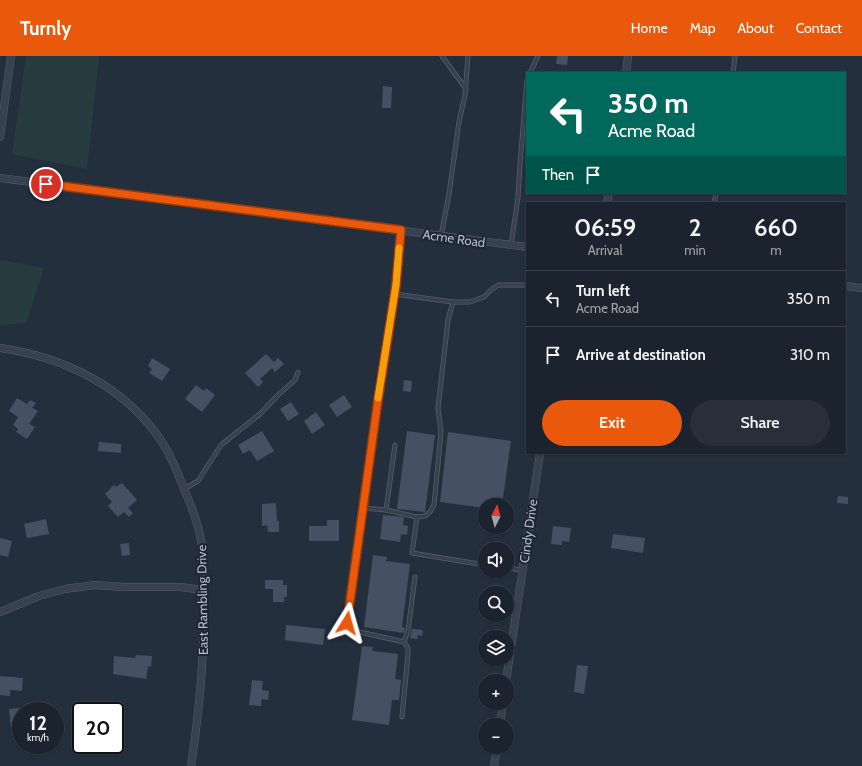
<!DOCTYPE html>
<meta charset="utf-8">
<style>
body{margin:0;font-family:Cabin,sans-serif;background:#282f3a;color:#f1f3f6;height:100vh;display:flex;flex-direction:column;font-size:15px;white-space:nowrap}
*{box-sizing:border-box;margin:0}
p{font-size:13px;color:#a0a4aa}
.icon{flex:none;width:22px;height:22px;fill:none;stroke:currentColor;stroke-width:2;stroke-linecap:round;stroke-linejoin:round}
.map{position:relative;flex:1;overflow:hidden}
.sheet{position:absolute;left:526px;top:146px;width:320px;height:252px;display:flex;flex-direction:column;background:#1b232e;border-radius:0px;box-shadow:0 1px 3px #0004,0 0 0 1px #39404a}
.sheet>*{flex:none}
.guide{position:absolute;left:526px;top:16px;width:320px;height:122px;border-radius:0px;box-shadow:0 1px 3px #0004,0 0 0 1px #39404a;background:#00695c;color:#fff;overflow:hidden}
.needle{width:26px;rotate:6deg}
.fabs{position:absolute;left:478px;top:442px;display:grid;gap:8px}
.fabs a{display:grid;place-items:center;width:36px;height:36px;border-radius:50%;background:#1b232e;box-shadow:0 1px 3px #0004,0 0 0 1px #39404a;font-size:20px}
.speed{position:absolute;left:12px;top:646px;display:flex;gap:8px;font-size:20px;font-weight:700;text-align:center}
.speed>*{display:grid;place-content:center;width:52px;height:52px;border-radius:50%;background:#1b232e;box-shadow:0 1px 3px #0004,0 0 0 1px #39404a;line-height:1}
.speed small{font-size:10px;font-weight:400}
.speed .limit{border:2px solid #111;border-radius:6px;background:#fff;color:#111}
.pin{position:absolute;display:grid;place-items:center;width:34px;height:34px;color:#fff;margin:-17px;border:2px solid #fff;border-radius:50%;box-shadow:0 1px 4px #0007}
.me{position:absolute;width:44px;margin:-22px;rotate:8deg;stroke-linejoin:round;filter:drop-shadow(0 0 3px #0008)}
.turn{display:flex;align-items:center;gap:14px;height:84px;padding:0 16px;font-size:18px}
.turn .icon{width:52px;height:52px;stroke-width:2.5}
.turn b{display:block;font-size:28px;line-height:34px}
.then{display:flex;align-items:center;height:38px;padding:0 16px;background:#0003;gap:8px;font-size:15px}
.eta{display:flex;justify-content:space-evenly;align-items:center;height:68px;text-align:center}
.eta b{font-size:24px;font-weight:600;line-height:28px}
.action{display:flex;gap:8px;margin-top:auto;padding:8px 16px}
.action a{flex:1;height:46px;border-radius:24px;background:#ea580c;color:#fff;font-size:16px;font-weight:600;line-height:46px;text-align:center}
.action a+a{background:#282f3a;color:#f1f3f6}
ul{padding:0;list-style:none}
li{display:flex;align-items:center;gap:12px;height:56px;padding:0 16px;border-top:1px solid #39404a}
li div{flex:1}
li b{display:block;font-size:15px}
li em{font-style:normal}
header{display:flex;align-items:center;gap:24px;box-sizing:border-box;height:56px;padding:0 20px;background:#ea580c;color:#fff}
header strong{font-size:19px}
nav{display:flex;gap:22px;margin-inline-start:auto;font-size:14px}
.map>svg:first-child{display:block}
.green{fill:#263c3f}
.building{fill:#455162}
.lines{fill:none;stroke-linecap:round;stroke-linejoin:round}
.service-casing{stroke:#565f6c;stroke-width:5}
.minor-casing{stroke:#565f6c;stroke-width:8}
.service{stroke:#38414e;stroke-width:3.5}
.minor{stroke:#38414e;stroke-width:7}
.route-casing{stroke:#983908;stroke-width:10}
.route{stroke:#ea580c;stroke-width:7}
.slow{stroke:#f59e0b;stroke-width:7}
.labels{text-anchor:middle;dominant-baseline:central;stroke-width:4;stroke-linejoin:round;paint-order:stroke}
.street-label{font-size:13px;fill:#b4bcc9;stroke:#1d2633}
</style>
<header>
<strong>Turnly</strong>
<nav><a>Home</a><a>Map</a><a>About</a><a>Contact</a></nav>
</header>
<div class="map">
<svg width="862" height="710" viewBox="0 0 862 710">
<rect width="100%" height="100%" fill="#242f3e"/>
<g class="green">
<path d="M26,0H99L87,113L12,98Z"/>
<path d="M0,204L44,212L26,267L0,269Z"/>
</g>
<g class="building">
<path d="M557,0H568L567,9L556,8Z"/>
<path d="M383,30L392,31L391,52H382Z"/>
<path d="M266,298L274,306L278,302L284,308L275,316L272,312L260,323L263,326L258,331L245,317Z"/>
<path d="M152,302L170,313L162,325L149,317L152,313L148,310Z"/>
<path d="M404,324L412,325L411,336L403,335Z"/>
<path d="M196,329L204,335L206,332L215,339L202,356L185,343Z"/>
<path d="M344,339L352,351L337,361L329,349Z"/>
<path d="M17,342L27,348L30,344L36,347L32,352L38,355L29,368L35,371L27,383L16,376L18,373L13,369L18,361L9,355Z"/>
<path d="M291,346L299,358L288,365L280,353Z"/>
<path d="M316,356L325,369L312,378L304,365Z"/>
<path d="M262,375L274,395L257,405L250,394L243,398L238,389Z"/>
<path d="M407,375L435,379L425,456L397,453Z"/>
<path d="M448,376L511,385L502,449H485V452L440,446Z"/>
<path d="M99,386L121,388V397L98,395Z"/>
<path d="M122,427L137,444L128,452L133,457L129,461L124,456L118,461L108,450L112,446L105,438L114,429L116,431Z"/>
<path d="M838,440L848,441V448L837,447Z"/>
<path d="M276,447L277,465H279V476H268L267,469L262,470V448Z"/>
<path d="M383,459L404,461L403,469L408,470L407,479L401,478L400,486L380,483Z"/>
<path d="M46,463L49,478L27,482L24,468Z"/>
<path d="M327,464H339V485H309V470H327Z"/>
<path d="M553,470L571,472L569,486L562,485V489L551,488Z"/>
<path d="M613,478L645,482L643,497L611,492Z"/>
<path d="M0,482L12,485L8,501L0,499Z"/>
<path d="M129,487L130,499L122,500L120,488Z"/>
<path d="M373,499L387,501L386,505L410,508L402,571L405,572L404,577L364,571Z"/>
<path d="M265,524H283V529H287V541H284V546H273V533H265Z"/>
<path d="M286,569L325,573L323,589L285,584Z"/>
<path d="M412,573L423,574L422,580L418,579L417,583L410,582Z"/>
<path d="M362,590L373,591L372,595L398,598L395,623L401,624L399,644H392L389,669L352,664Z"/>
<path d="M136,599L152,600L151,611L148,610L146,623L113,618L114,600L135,602Z"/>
<path d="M577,609L588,610L584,638L574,636Z"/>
<path d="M0,620L23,622L22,635L10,634V640L0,639Z"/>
<path d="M252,624L263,625L262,634L269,635L268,644L262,643L261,650L249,649Z"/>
<path d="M21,652V672L11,673L9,653Z"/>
</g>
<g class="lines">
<g class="service-casing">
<g id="service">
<path d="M442,0L466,33"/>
<path d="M530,17L538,0"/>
<path d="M733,17L735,0"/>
<path d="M714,147L716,137"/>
<path d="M401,175L396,229L378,344L347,567L348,571L351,574L404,586L408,592V598L402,661"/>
<path d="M441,180L449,138L459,66L465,39L468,0"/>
<path d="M511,189L518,141L520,108L527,24"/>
<path d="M394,238L453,246H470L484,241L491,234L498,229H527"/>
<path d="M395,389L386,454L417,461L412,497L485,509"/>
<path d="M184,433L198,425L221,389L260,358L278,339L295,324L298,316"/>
<path d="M363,452L386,454"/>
<path d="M417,461L425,460L430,456L434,449L441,376L438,352L448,264L453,246"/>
<path d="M507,512L522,514"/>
<path d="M404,586L408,575L415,521"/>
</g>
</g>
<g class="minor-casing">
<g id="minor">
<path d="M626,17L628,0"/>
<path d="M0,81L11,0"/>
<path d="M0,122L527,191"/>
<path d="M607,147L609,137"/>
<path d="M845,230L862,232"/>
<path d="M0,292C64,301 126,331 162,386C171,400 178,417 184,433C191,449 198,467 201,484C205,506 204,529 204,551C204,604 199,657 191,710"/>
<path d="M0,556L39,540L65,533L95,529L124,531H180L204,534"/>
<path d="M506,625L540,397"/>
<path d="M500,669L503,647"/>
<path d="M494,710L497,691"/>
</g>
</g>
<use href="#service" class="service"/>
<use href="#minor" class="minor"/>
</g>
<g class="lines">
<g class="route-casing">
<path id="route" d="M46,128L401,174L396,229L378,344L347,567"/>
</g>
<use href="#route" class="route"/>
<path class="slow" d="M378,342L396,229L399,192"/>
</g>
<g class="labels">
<g class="street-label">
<text transform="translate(454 182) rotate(8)">Acme Road</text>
<text transform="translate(528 475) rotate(-82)">Cindy Drive</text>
<text transform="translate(202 544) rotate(-91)">East Rambling Drive</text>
</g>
</g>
</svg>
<div class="fabs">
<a><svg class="needle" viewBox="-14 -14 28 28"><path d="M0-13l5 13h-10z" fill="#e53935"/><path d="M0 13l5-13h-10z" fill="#a0a4aa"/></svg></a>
<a><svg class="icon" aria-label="sound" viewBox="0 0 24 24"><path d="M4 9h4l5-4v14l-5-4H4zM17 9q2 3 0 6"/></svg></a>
<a><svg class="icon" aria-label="search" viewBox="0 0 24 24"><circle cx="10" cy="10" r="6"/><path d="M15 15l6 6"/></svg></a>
<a><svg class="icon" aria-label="layers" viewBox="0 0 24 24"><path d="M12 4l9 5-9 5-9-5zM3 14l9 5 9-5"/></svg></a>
<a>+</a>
<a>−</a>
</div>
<div class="speed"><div>12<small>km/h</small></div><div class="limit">20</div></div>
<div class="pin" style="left:46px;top:128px;background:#d93025"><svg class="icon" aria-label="arrive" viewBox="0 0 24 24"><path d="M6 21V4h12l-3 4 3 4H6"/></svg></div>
<svg class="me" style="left:347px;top:567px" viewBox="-20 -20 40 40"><path d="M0-17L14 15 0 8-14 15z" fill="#ea580c" stroke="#fff" stroke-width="4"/></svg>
<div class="guide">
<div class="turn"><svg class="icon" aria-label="left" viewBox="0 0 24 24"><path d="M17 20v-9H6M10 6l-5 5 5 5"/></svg><div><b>350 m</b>Acme Road</div></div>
<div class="then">Then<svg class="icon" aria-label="arrive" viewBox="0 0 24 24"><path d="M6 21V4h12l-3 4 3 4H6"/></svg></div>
</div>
<section class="sheet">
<div class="eta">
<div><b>06:59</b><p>Arrival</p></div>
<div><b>2</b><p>min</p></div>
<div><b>660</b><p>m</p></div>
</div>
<ul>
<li><svg class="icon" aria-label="left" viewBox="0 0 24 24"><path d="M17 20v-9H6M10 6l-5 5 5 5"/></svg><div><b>Turn left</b><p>Acme Road</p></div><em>350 m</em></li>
<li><svg class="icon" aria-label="arrive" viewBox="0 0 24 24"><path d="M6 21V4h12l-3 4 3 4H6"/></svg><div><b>Arrive at destination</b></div><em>310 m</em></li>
</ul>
<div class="action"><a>Exit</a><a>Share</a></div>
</section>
</div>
